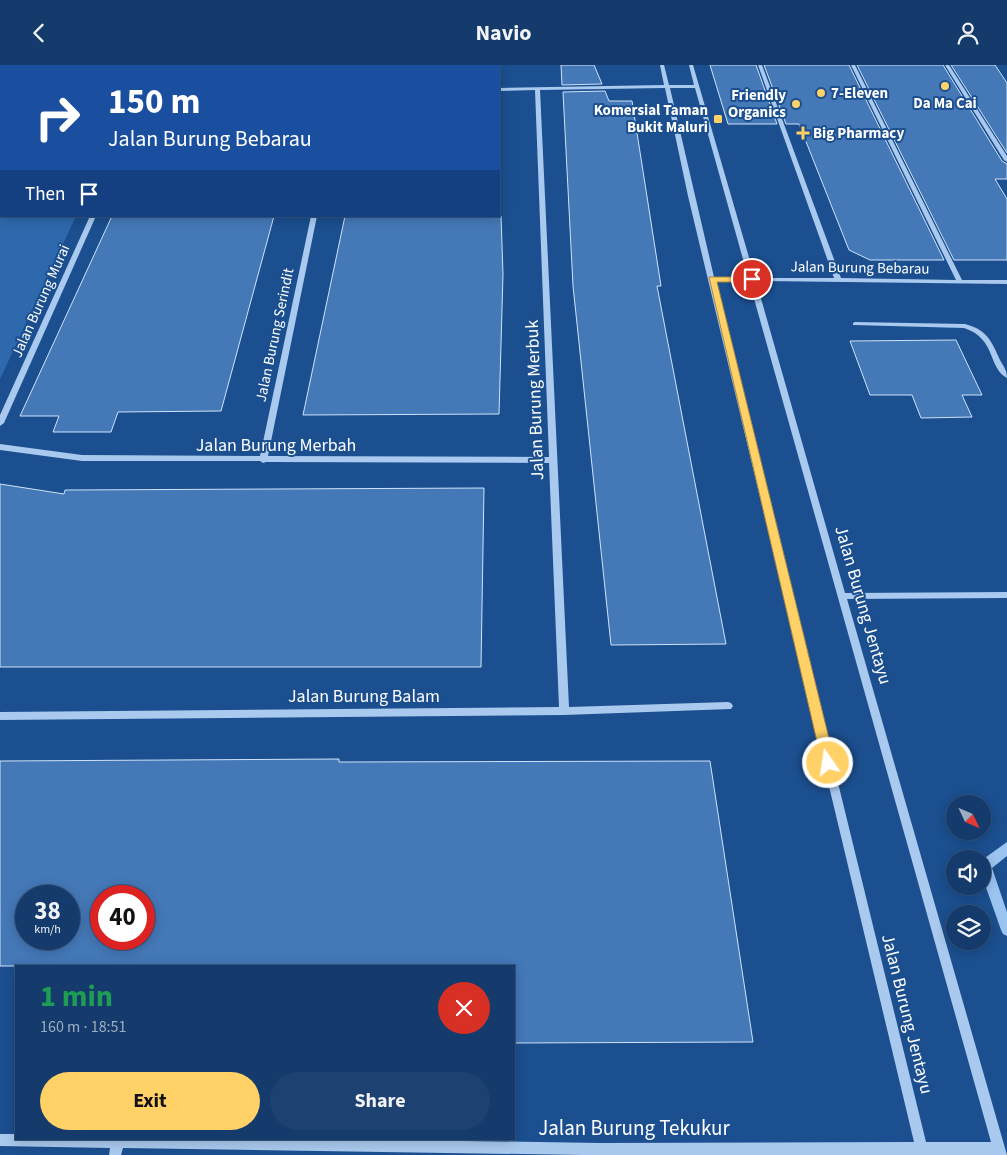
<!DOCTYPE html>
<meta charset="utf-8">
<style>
body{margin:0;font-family:"Source Sans 3",sans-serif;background:#1d4271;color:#f1f3f6;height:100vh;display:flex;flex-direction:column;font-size:19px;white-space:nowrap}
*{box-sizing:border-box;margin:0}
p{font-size:16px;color:#9dadc1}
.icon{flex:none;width:28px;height:28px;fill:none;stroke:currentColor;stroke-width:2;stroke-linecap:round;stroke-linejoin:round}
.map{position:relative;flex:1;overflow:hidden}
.side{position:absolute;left:15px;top:900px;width:500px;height:175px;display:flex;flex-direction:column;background:#143b6b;border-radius:0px;box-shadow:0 2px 12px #0003,0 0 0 1px #33557e}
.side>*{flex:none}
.guide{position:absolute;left:0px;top:0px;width:500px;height:152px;box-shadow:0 2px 12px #0003,0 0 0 1px #33557e;background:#1a4fa0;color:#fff;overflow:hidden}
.needle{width:32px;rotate:134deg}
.controls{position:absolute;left:946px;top:730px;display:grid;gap:10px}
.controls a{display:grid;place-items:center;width:45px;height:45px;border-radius:50%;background:#143b6b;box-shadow:0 2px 12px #0003,0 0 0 1px #33557e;font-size:25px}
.speed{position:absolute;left:15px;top:820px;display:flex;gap:10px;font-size:25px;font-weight:700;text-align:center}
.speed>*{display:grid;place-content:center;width:65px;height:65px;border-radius:50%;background:#143b6b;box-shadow:0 2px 12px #0003,0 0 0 1px #33557e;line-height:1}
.speed small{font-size:12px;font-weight:400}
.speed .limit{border:8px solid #d22;background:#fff;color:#111}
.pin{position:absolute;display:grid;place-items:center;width:42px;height:42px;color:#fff;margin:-21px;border:2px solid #fff;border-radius:50%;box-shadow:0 1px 5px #0007}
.me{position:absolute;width:55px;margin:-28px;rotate:347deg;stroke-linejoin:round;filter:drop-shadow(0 0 4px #0008)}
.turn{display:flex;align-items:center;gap:18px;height:105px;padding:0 25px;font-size:22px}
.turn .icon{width:65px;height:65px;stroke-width:2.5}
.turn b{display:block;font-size:35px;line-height:42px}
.then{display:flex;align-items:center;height:48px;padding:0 25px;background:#0003;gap:10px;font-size:19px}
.round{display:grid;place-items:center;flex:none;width:52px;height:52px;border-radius:26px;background:#1d4271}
.headline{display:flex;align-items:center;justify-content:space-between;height:85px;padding:0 25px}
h1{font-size:30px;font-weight:700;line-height:38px;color:#1e9e55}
.cta{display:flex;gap:10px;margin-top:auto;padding:10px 25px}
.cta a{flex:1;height:58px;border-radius:30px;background:#ffd166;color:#111;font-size:20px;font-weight:700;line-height:58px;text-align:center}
.cta a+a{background:#1d4271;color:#f1f3f6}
header{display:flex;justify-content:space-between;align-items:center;height:65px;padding:0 25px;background:#143b6b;font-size:22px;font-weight:700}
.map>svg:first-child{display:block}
.green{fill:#2e69ad}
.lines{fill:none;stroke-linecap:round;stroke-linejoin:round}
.stream{fill:#9cc4f0;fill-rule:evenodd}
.building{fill:#4478b7;stroke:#cfe3fa;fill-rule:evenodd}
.minor{fill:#a9c9ee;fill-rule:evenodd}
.route{fill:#ffd166;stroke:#a68842}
.poi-dot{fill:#ffd166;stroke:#1b4f8f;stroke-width:2}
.labels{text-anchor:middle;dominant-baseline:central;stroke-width:4;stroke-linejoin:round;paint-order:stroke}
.far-poi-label{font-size:15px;font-weight:bold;fill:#fff;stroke:#1b4f8f;text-anchor:start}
.far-street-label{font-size:15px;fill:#fff;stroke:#1b4f8f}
.street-label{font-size:18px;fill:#fff;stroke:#1b4f8f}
.near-street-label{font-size:21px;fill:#fff;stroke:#1b4f8f}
</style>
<header><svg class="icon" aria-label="back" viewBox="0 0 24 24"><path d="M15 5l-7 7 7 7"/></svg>Navio<svg class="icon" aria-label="person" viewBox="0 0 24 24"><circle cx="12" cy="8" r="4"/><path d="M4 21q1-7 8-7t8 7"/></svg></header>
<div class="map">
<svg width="1007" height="1090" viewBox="0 0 1007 1090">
<rect width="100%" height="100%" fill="#1b4f8f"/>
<path class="green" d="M0,78L1,151H76L0,314Z"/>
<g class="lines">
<path class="stream" d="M1007,777V791L992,803L1007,847V871L1003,869L1001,865L982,811V795Z"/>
</g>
<g class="building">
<path d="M561,0H594L602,19L562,20Z"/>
<path d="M710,0H756L777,59H728Z"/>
<path d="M764,0H849L944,195H870L849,185L799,59H786Z"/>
<path d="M857,0H943L1002,96L1007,99V114H995L1007,134V195H954Z"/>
<path d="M951,0H995L1007,18V88Z"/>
<path d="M605,26L609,36H632L661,221H657L726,579L611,580L573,221L563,27Z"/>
<path d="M112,151H274L221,346L118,347L111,367H53L59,351H20Z"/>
<path d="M345,151H501L503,209L499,349L303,350Z"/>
<path d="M956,275L982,330H962L972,352L921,353L912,330H870L850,276Z"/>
<path d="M0,419L64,429L65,425L484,423L481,602H0Z"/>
<path d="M339,694V697L710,696L753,977L514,978V901H0V696ZM26,831H69V874H26ZM101,831H144V874H101Z"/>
</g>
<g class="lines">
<g class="minor">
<rect x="335" y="0" width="4" height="1"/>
<path d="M660,0H664L669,20H694L689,0H693L755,213H834L758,0H762L841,213L956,215L851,0H855L962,215H1007V219L756,216L845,528L1007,527V533L847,534L1007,1090H582L123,1083L121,1090H109L110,1083L0,1081V1069H16V1074H334L600,1078L914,1077L688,131L665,23L540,25L569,642L728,637L731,638L733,641L731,644L564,650L0,655V647L559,642L549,398L266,397L263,398L260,396H82L0,385V379L82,390L260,391L311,151H317L268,391L549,392L535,25L499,26V23L664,20ZM670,23H695L748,212H714ZM715,216H749L991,1077H926Z"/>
<path d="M945,0H949L1007,91V97L1004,95Z"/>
<rect x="0" y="63" width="1" height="4"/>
<path d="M90,151H96L4,358L0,361V350Z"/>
<path d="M855,257L965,259C987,265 991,275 1000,295C1004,302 1007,305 1007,313C987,302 997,274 964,263L853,260V258Z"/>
</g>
</g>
<path class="route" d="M709,212H752L756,214L752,217H717L835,698L833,702L828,703L824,702L822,698Z"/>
<g class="poi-dot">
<circle cx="945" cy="21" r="5"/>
<circle cx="821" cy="28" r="5"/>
<circle cx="796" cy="39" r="5"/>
<rect x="713" y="49" width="10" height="10" rx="2.5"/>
<path d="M800.5 60.5h5v5h5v5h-5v5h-5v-5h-5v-5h5z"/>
</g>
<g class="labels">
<g class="far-poi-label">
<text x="831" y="28">7-Eleven</text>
<text x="786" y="30" text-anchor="end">Friendly<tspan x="786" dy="17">Organics</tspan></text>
<text x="945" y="38" text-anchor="middle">Da Ma Cai</text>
<text x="708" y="45" text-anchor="end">Komersial Taman<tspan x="708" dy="17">Bukit Maluri</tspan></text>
<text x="813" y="68">Big Pharmacy</text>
</g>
<g class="far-street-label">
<text transform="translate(860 203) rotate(1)">Jalan Burung Bebarau</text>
<text transform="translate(41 236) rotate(-66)">Jalan Burung Murai</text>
<text transform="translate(275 270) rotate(-78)">Jalan Burung Serindit</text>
</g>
<g class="street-label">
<text transform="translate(535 335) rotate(-92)">Jalan Burung Merbuk</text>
<text x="276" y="380">Jalan Burung Merbah</text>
<text transform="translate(863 540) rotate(74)">Jalan Burung Jentayu</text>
<text x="364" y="631">Jalan Burung Balam</text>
<text transform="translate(907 949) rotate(76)">Jalan Burung Jentayu</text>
</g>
<g class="near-street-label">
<text x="634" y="1063">Jalan Burung Tekukur</text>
</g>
</g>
</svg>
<div class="controls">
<a><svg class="needle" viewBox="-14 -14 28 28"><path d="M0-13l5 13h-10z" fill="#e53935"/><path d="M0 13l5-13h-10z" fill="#9dadc1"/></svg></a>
<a><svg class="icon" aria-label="sound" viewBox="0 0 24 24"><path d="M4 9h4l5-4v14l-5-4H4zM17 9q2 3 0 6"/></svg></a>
<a><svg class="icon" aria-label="layers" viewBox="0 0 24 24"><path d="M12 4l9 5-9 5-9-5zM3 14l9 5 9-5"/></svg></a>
</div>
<div class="speed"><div>38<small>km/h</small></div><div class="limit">40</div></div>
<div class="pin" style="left:752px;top:214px;background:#d93025"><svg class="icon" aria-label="arrive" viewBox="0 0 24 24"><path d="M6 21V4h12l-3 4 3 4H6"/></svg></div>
<svg class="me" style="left:828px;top:698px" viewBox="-20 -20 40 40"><circle r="17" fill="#ffd166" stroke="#fff" stroke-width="3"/><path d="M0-11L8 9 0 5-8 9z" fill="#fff"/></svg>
<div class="guide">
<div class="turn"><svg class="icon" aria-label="right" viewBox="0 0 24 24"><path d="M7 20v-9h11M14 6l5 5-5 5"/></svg><div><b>150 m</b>Jalan Burung Bebarau</div></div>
<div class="then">Then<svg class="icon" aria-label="arrive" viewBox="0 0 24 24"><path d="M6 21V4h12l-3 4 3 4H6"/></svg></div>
</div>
<section class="side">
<div class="headline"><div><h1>1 min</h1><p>160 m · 18:51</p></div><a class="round" style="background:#d93025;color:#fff"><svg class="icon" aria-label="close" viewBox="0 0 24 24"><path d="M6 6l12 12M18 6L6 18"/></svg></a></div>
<div class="cta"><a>Exit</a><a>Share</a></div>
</section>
</div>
